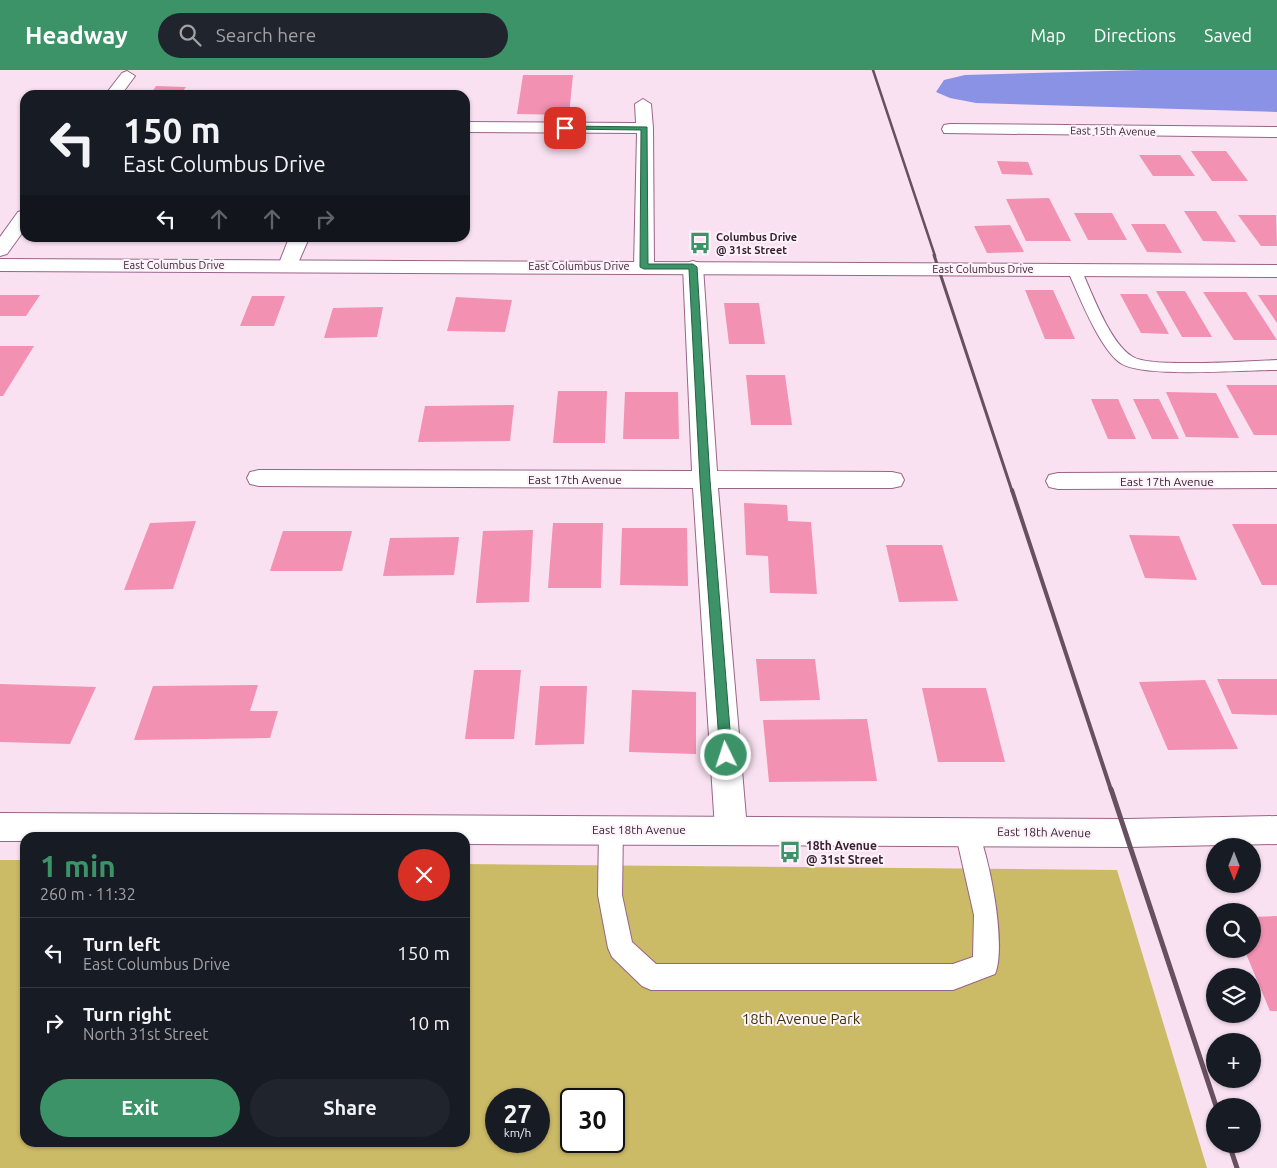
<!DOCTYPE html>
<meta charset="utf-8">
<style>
body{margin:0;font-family:Ubuntu,sans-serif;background:#20242c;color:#f1f3f6;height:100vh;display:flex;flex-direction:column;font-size:19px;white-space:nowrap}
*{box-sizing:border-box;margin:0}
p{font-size:16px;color:#9ea1a6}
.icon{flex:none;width:28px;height:28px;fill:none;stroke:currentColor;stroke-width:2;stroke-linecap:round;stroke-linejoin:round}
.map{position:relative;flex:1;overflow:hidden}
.drawer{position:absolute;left:20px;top:762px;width:450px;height:315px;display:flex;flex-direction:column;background:#171b24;border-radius:15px;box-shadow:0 1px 4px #0004}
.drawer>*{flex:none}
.top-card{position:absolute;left:20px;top:20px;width:450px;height:152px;border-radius:15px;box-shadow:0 1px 4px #0004;background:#171b24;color:#f1f3f6;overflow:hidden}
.needle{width:32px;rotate:180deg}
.controls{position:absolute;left:1206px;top:768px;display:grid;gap:10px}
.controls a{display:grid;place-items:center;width:55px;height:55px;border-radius:50%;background:#171b24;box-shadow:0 1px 4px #0004;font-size:25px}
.speed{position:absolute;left:485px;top:1018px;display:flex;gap:10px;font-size:25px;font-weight:700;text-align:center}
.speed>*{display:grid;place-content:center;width:65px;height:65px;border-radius:50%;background:#171b24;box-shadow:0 1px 4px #0004;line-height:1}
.speed small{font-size:12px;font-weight:400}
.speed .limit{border:2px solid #111;border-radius:8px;background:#fff;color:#111}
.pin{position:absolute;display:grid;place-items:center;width:42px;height:42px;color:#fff;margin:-21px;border-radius:10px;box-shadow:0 2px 8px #0006}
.me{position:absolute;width:55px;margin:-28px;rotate:356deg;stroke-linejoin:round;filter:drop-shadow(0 0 4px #0008)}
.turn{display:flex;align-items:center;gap:18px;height:105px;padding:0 20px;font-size:22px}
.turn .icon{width:65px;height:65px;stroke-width:2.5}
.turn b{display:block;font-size:35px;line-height:42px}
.lanes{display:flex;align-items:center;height:48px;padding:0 20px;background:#0003;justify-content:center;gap:25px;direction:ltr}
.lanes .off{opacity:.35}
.round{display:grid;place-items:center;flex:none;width:52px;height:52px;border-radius:26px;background:#20242c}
.overview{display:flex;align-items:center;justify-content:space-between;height:85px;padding:0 20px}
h1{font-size:30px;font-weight:600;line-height:38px;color:#3c9367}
.primary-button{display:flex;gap:10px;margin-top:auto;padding:10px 20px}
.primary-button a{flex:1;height:58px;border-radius:30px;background:#3c9367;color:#fff;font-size:20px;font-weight:600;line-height:58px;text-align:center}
.primary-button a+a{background:#20242c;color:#f1f3f6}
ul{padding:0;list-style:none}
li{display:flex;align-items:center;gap:15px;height:70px;padding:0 20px;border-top:1px solid #363941}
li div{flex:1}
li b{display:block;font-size:19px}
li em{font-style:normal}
header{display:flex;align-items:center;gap:30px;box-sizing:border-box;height:70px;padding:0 25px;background:#3c9367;color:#fff}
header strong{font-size:24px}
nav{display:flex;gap:28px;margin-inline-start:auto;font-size:18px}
.search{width:350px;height:45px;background:#20242c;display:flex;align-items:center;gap:12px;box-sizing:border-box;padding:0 18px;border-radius:28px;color:#9ea1a6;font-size:19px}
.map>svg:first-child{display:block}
.green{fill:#cbba66;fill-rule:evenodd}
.water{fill:#8992e5}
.building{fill:#f291b2}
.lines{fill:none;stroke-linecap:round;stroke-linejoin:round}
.lane-casing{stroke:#996489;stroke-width:2}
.street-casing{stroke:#996489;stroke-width:2}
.secondary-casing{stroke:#996489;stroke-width:2}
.lane{fill:#fff;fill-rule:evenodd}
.street{fill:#fff;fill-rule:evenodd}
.secondary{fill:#fff;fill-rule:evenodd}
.rail-far3{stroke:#675060;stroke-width:2.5}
.rail-far2{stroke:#675060;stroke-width:3}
.rail-far1{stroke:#675060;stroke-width:4}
.rail{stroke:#675060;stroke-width:5}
.route{fill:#3c9367;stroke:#276043}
.labels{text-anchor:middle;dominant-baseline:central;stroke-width:4;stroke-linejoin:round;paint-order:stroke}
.far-street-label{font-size:11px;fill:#351f2f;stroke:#fef2fa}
.far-poi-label{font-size:11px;font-weight:bold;fill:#351f2f;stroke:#fef2fa;text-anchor:start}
.street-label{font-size:12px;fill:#351f2f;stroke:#fef2fa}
.poi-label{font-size:12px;font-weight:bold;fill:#351f2f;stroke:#fef2fa;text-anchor:start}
.near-park-label{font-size:15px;fill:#3b3306;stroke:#fef2fa}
</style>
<header>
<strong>Headway</strong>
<div class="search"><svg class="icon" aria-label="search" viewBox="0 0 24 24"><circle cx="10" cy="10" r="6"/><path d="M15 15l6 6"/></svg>Search here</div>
<nav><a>Map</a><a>Directions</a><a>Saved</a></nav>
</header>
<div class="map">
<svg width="1277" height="1098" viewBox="0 0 1277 1098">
<rect width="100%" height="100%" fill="#f9e1f1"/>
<path class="green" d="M0,790H25V1072H465V794L1117,800L1207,1098H0ZM496,1029H539V1071H496ZM571,1029H614V1071H571Z"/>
<path class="water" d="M1143,0H1277V42L976,33L950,28L936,22L944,10L965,5Z"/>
<g class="building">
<path d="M523,5H573L569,45L517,44Z"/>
<path d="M156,16L186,17L180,25H150Z"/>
<path d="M1191,81H1226L1248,111H1212Z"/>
<path d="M1139,85H1180L1195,106H1153Z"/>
<path d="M997,91L1028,92L1033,105L1002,104Z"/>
<path d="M1049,128L1071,171H1026L1006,129Z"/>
<path d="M1184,141H1216L1236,172L1203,171Z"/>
<path d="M1074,143H1112L1127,170H1088Z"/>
<path d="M1238,145H1276L1277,176H1261Z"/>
<path d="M1131,154H1165L1182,183L1147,182Z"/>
<path d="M1010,155L1024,182L987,183L974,156Z"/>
<path d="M1025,220H1053L1075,269H1045Z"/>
<path d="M1156,221H1185L1212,267H1182Z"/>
<path d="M1203,222H1246L1277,270H1234Z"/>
<path d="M1120,224H1147L1169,264L1141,263Z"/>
<path d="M0,225H40L26,246H0Z"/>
<path d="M1258,225H1277V253Z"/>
<path d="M252,226H285L274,256H240Z"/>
<path d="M456,227L512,230L505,262L447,261Z"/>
<path d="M724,233H759L765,274H729Z"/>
<path d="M383,237L377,267L324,268L333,238Z"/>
<path d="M0,276H34L3,326H0Z"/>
<path d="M746,305H785L792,355H751Z"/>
<path d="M1226,315H1277V365H1254Z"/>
<path d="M558,321H607L605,373H553Z"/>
<path d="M625,322H678L679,369H623Z"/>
<path d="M1166,322L1216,323L1239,368L1186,367Z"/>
<path d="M1091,329H1118L1136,369H1108Z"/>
<path d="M1133,329H1159L1179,369H1152Z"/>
<path d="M514,335L510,371L418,372L425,336Z"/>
<path d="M744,433L787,435L788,451L811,452L817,524L770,523L768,486L746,485Z"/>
<path d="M196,451L173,519L124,520L150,453Z"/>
<path d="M553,453H603L601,518H548Z"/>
<path d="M1232,454H1277V515H1262Z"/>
<path d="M622,458H687L688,516L620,515Z"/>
<path d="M533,460L529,532L476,533L483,461Z"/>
<path d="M283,461H352L342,501H270Z"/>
<path d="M1129,465L1179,466L1197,510L1145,508Z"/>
<path d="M459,467L454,505L383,506L390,468Z"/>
<path d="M886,475H942L958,531L899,532Z"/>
<path d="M756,589H815L820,630L760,631Z"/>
<path d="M474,600H521L514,669H465Z"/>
<path d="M1217,609H1277V645L1232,644Z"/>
<path d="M1205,610L1238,679L1168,680L1139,612Z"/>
<path d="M0,614L96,617L70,674L0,672Z"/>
<path d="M258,615L250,641H278L270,668L134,670L153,616Z"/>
<path d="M540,616H587L584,674L535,675Z"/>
<path d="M922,618H986L1005,692H938Z"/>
<path d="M632,620L696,622V684L629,682Z"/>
<path d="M867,649L877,711L769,712L763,650Z"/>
<path d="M1277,846V941H1270L1244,879H1252V847Z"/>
</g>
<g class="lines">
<g class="lane-casing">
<g id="lane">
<path d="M1074,195L1081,199C1092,223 1110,274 1133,287C1151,298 1251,291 1277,290V300C1245,300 1146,308 1122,294C1100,281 1078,223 1067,199Z"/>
<path d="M611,749L619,752L623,759L622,825L632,872L656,894H953L973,887L974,845L955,761L959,754L967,751L975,754C989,782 1007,875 995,904L953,920H651L642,916L612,887L608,878L598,825L599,759L603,752Z"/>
</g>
</g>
<g class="street-casing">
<g id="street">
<path d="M127,1L135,6L121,25H105L122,3Z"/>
<path d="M643,29L651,34L653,58L654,197L651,201H637L634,197L637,63L465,62V52L636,53L635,34Z"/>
<path d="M950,54L1277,57V67L944,63L942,59L944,55Z"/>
<path d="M25,140V159L7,184L0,186V167L18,142Z"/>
<path d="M289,168H309L295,200H281L278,196Z"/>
<path d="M693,191L700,193L703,197L717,401L892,402L901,404L904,410L901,416L892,418H718L747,759L742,769L731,773L720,769L715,759L693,418L259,416L250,414L247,408L250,402L259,400L692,401L683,197L686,193Z"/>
<path d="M1277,402V418L1058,419L1049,417L1046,411L1049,405L1058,403Z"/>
</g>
</g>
<g class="secondary-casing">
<g id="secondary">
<path d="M0,189L1277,195V207L0,201Z"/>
<path d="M0,743L1127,749L1277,746V774L1127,777L465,774V768H25V771H0Z"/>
</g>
</g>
<use href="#lane" class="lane"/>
<use href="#street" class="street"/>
<use href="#secondary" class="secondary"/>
<path class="rail-far3" d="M873,0L935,186"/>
<path class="rail-far2" d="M934,185L1012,421"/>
<path class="rail-far1" d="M1012,420L1111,720"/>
<g class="rail">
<path d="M1111,719L1216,1036"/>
<path d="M1229,1074L1237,1098"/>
</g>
</g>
<path class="route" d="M565,56L647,57L648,194H693L697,197L710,410L732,685L726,691L720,685L700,410L689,199H644L640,197L641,60L562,59Z"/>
<defs>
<g id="bus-bare" transform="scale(1.725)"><path d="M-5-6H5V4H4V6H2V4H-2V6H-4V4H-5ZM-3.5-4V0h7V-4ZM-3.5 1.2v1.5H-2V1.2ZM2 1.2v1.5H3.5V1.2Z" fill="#3c9367" stroke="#fef2fa" stroke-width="2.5" paint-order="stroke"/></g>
</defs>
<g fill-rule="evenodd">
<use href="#bus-bare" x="700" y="173"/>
<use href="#bus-bare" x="790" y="782"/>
</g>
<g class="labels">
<g class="far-street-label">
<text transform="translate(1113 61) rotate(1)">East 15th Avenue</text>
<text x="174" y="195">East Columbus Drive</text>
<text x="579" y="196">East Columbus Drive</text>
<text x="983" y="199">East Columbus Drive</text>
</g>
<g class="far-poi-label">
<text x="716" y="167">Columbus Drive<tspan x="716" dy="13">@ 31st Street</tspan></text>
</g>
<g class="street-label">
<text x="575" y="409">East 17th Avenue</text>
<text x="1167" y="411">East 17th Avenue</text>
<text x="639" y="759">East 18th Avenue</text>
<text transform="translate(1044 762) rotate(1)">East 18th Avenue</text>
</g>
<g class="poi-label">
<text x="806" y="775">18th Avenue<tspan x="806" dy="14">@ 31st Street</tspan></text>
</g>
<g class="near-park-label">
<text x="801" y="948">18th Avenue Park</text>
</g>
</g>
</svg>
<div class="controls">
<a><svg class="needle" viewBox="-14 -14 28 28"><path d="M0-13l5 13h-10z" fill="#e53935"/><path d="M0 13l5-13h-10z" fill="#9ea1a6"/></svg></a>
<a><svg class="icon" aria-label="search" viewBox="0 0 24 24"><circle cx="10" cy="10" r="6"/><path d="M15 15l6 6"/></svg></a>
<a><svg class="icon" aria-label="layers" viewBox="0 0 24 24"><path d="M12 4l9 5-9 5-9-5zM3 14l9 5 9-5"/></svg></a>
<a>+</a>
<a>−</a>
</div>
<div class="speed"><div>27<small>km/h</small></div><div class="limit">30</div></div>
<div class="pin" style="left:565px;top:58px;background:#d93025"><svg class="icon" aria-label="arrive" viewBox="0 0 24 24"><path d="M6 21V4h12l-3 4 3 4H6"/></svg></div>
<svg class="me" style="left:726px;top:685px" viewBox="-20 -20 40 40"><circle r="17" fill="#3c9367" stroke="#fff" stroke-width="3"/><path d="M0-11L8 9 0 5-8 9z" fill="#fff"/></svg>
<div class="top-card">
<div class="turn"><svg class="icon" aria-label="left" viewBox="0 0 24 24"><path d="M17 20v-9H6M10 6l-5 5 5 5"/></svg><div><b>150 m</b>East Columbus Drive</div></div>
<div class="lanes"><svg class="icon" aria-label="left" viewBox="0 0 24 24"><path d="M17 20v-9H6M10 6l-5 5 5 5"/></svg><svg class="icon off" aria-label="ahead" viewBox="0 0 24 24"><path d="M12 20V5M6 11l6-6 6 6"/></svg><svg class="icon off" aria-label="ahead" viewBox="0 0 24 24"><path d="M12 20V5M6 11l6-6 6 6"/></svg><svg class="icon off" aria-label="right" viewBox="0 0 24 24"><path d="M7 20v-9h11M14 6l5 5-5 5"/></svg></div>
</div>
<section class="drawer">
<div class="overview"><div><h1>1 min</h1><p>260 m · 11:32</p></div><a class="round" style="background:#d93025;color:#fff"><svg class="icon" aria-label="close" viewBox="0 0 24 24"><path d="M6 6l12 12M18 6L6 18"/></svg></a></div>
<ul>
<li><svg class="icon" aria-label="left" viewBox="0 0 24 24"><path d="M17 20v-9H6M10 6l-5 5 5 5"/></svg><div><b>Turn left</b><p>East Columbus Drive</p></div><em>150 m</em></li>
<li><svg class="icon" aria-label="right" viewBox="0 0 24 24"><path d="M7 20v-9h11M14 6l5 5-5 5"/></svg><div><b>Turn right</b><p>North 31st Street</p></div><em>10 m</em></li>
</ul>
<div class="primary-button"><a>Exit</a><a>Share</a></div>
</section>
</div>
